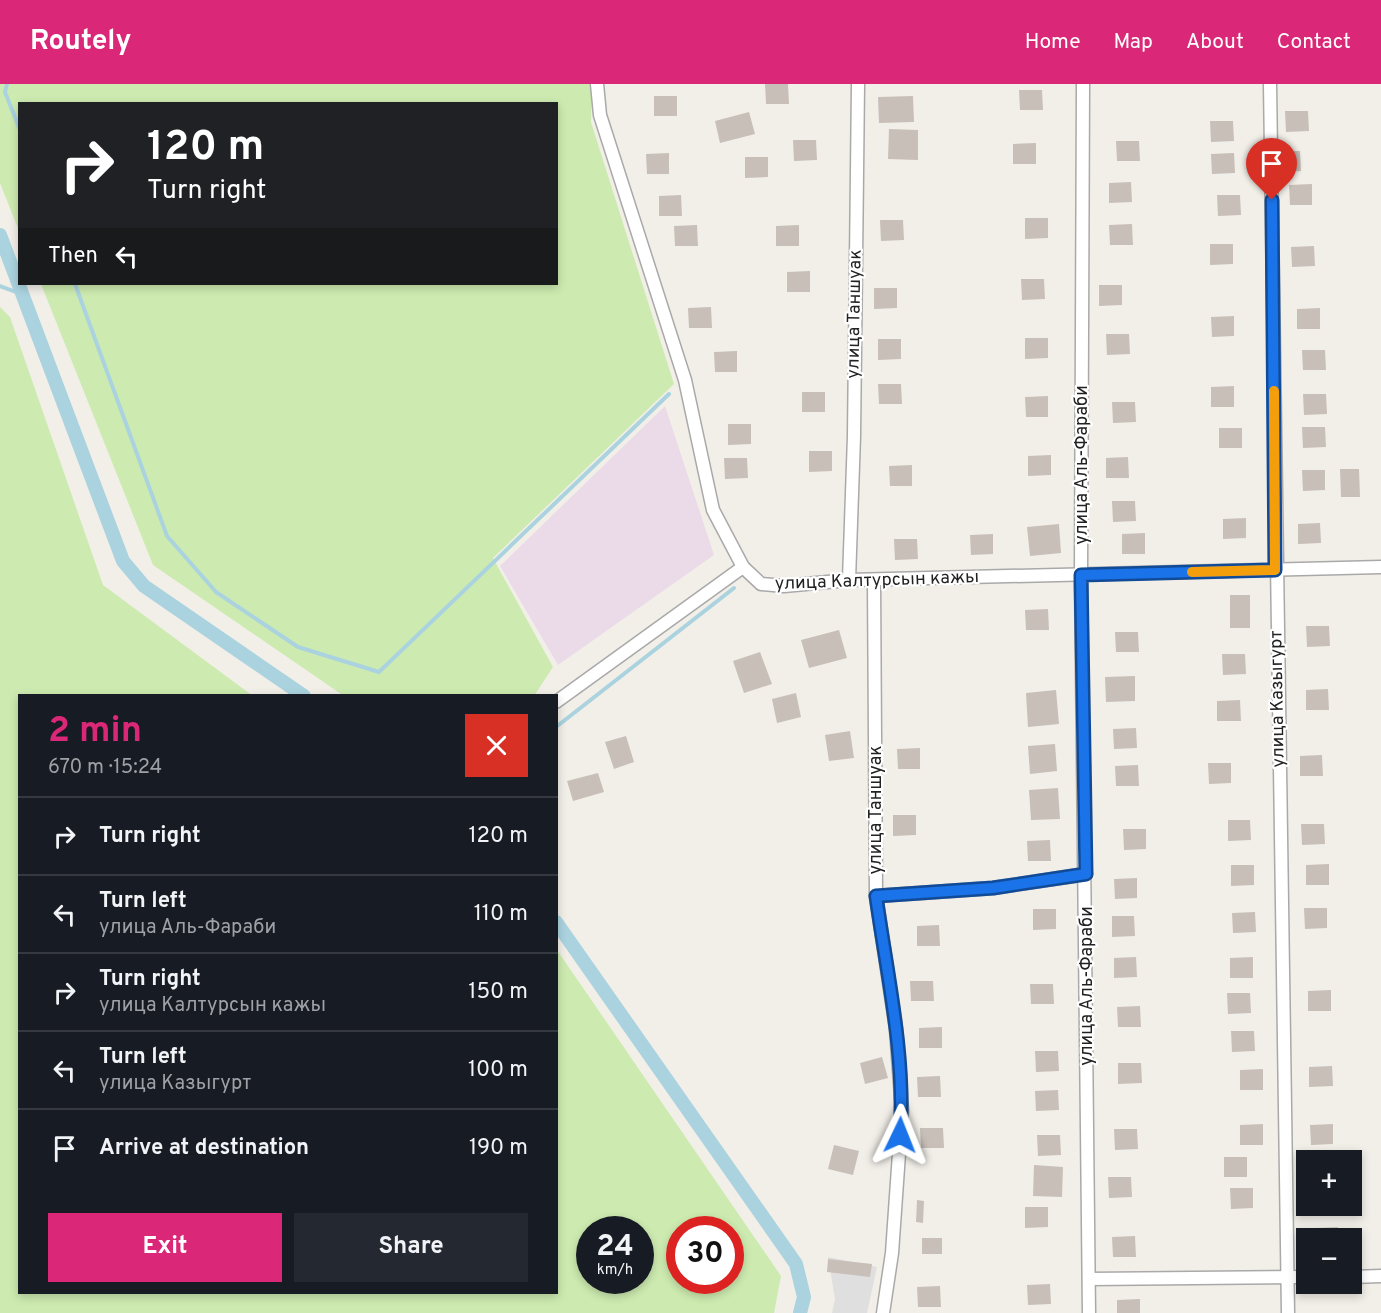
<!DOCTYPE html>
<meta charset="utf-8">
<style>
body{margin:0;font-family:Overpass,sans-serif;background:#242831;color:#f1f3f6;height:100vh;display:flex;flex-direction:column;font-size:22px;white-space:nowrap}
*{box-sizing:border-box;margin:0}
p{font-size:20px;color:#9ea1a6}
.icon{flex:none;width:33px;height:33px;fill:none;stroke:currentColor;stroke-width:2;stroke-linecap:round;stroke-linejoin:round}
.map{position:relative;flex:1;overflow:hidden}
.drawer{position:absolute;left:18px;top:610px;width:540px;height:600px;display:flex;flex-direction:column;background:#171b24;border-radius:0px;box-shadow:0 3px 9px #0003}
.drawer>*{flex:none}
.hud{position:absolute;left:18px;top:18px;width:540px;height:183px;border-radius:0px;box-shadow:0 3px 9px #0003;background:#202124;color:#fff;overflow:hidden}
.tools{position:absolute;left:1296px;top:1066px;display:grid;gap:12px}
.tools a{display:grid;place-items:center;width:66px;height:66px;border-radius:0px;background:#171b24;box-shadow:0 3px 9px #0003;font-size:30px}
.speed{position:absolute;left:576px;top:1132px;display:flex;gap:12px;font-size:30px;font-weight:700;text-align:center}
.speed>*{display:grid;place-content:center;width:78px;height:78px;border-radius:50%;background:#171b24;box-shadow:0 3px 9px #0003;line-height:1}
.speed small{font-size:15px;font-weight:400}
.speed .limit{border:9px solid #d22;background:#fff;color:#111}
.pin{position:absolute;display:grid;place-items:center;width:51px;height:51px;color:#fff;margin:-62px -26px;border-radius:50% 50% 50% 0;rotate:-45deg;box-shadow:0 0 6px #0007}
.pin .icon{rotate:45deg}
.me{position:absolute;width:66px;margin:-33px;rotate:2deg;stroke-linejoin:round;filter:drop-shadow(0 0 4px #0008)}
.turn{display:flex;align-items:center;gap:21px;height:126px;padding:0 30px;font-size:27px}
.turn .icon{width:78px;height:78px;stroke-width:2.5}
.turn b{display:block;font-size:42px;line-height:51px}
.then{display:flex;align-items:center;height:57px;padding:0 30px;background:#0003;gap:12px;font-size:22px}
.round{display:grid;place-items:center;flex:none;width:63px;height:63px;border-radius:0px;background:#242831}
.overview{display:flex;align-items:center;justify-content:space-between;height:102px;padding:0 30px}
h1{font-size:36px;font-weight:700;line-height:45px;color:#db2777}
.primary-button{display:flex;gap:12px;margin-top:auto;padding:12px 30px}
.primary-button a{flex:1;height:69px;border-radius:0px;background:#db2777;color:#fff;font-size:24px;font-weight:700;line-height:69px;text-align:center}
.primary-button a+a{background:#242831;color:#f1f3f6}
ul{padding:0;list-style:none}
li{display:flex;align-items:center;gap:18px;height:78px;padding:0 30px;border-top:2px solid #363941}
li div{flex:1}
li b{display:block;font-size:22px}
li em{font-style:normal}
header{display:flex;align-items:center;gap:36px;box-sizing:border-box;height:84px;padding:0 30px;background:#db2777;color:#fff}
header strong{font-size:28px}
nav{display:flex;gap:33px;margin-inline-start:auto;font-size:21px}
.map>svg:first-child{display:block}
.residential{fill:#e0dfdf}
.industrial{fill:#ebdbe8}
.grass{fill:#cdebb0;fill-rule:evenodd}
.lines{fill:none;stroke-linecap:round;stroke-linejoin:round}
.stream{stroke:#aad3df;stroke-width:4}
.canal{stroke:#aad3df;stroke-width:14}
.building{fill:#c7bfb8}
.minor-casing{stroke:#a9a9a9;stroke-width:15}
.minor{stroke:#fff;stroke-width:12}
.route-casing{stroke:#114b97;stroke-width:15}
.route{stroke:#1a73e8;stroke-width:10}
.slow{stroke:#f59e0b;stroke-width:10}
.labels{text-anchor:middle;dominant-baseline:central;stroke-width:4.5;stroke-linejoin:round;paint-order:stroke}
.street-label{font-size:18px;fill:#222;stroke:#fff}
</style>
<header>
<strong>Routely</strong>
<nav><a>Home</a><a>Map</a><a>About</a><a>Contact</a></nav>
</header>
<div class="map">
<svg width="1381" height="1229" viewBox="0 0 1381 1229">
<rect width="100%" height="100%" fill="#f2efe9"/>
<path class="residential" d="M828,1173L877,1183L867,1229H832L835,1215Z"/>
<path class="industrial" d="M665,322L714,471L558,581L500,482Z"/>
<g class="grass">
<path d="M0,0H592L591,38L674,300L493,474L553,583L534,612H344L153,481L41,200H556V20H20L19,147L0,99Z"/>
<path d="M0,223L10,233L103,501L253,612H20V1209H556L557,866L781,1192L774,1229H0ZM590,1146H640V1197H590ZM680,1146H730V1197H680Z"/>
</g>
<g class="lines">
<g class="stream">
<path d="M7,0L5,8L20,46"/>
<path d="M75,200L167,452L216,508L298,563L379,588L669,310"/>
<path d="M0,202L24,211"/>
<path d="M556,643L734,504"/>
</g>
<g class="canal">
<path d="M0,151L123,477L144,502L304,612"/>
<path d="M556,838L796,1180L804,1213L800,1229"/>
</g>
</g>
<g class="building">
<path d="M765,0H788L789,20H766Z"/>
<path d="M1019,6H1042L1043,26H1020Z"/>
<rect x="654" y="12" width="23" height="20"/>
<path d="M913,12L914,38L879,39L878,13Z"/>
<path d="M1285,27H1308L1309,47L1286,48Z"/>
<path d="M749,28L755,50L720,59L715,37Z"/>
<path d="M1210,37H1233L1234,57L1211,58Z"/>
<path d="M889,45L918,46V76L888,75Z"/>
<path d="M793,56H816L817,76L794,77Z"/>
<path d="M1116,57H1139L1140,77H1117Z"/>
<path d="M1036,59V80H1013V60Z"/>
<path d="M1286,67H1300L1301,87L1287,88Z"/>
<path d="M669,69V90H647L646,70Z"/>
<path d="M1234,69L1235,89L1212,90L1211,70Z"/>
<path d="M745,73H768V93L745,94Z"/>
<path d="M1131,98L1132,118L1109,119V99Z"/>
<path d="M1312,100V121H1290L1289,101Z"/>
<path d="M681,111L682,132H659V112Z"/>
<path d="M1217,111H1240L1241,131L1218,132Z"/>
<path d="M1025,134H1048V154L1025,155Z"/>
<path d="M880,136H903L904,156L881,157Z"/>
<path d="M1132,140L1133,161H1110L1109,141Z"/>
<path d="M697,141L698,162H675L674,142Z"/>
<path d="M799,141V162H776V142Z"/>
<path d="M1210,160H1233V180L1210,181Z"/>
<path d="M1314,162L1315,182L1292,183L1291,163Z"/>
<path d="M810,187V208H787V188Z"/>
<path d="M1021,195H1044L1045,215L1022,216Z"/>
<path d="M1099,201H1122V221L1099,222Z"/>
<path d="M874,204H897V224L874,225Z"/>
<path d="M711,223L712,244H689L688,224Z"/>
<path d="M1320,224V245H1297V225Z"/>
<path d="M1234,232V252L1212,253L1211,233Z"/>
<path d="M1106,250H1129L1130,270L1107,271Z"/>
<path d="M1025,254H1048V274L1025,275Z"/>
<path d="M878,255H901V275L878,276Z"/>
<path d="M1302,266H1325L1326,286H1303Z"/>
<path d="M737,267V288H715L714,268Z"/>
<path d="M878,300H901L902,320H879Z"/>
<path d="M1234,302V323H1211V303Z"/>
<rect x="802" y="308" width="23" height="20"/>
<path d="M1303,310H1326L1327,330L1304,331Z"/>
<path d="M1048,312V333H1026L1025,313Z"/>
<path d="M1112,318H1135L1136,338L1113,339Z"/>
<path d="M728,340H751V360L728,361Z"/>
<path d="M1302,343H1325L1326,363L1303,364Z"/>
<rect x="1219" y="344" width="23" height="20"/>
<path d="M809,367H832V387L809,388Z"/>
<path d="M1051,371V391L1028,392V372Z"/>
<path d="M1128,373L1129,394H1106V374Z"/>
<path d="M724,374H747L748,394L725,395Z"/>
<path d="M912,381V402H890L889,382Z"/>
<path d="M1340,385H1359L1360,413H1341Z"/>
<path d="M1302,386H1325V406L1303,407Z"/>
<path d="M1112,417H1135L1136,437L1113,438Z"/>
<path d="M1246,434V454L1223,455V435Z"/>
<path d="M1320,439L1321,459L1298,460V440Z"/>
<path d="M1059,440L1061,469L1030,472L1027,443Z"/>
<path d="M1145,449V470H1122V450Z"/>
<path d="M993,450V470L971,471L970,451Z"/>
<path d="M894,455H917L918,475L895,476Z"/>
<rect x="1230" y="511" width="20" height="33"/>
<path d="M1048,525L1049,546H1026L1025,526Z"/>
<path d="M1306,542H1329L1330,562L1307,563Z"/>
<path d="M839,546L847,574L809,584L801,556Z"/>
<path d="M1115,548H1138L1139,568H1116Z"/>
<path d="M760,568L772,600L744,609L733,577Z"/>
<path d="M1222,570H1245L1246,590L1223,591Z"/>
<path d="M1135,592V617L1106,618L1105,593Z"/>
<path d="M1328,605L1329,626H1306V606Z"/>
<path d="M1056,606L1059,640L1028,643L1026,609Z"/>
<path d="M796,609L801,633L777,639L772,615Z"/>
<path d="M1240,616L1241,637H1217V617Z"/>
<path d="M1136,644L1137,664L1114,665L1113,645Z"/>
<path d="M850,647L854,674L829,677L825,651Z"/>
<path d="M626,652L634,678L614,685L605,658Z"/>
<path d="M1055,660L1057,687L1030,690L1028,662Z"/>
<path d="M920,664V685H898L897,665Z"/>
<path d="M1322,671L1323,692H1300V672Z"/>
<path d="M1208,679H1231V699L1209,700Z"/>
<path d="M1138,681L1139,702H1116L1115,682Z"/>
<path d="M598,689L604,708L573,717L567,697Z"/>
<path d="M1058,704L1060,735L1031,736L1029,706Z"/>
<path d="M893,731H916V751L893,752Z"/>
<path d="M1228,736H1250L1251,756L1228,757Z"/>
<path d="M1301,740H1324L1325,760L1302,761Z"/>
<path d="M1123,745H1146V765L1124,766Z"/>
<path d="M1050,756L1051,777H1028L1027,757Z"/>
<path d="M1329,780V801H1306V781Z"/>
<path d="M1231,781H1254V801L1231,802Z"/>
<path d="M1137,794V814L1115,815L1114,795Z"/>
<path d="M1304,824H1327V844L1305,845Z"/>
<path d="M1033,825H1056V845L1033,846Z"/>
<path d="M1255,828L1256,848L1233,849L1232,829Z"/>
<path d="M1112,832H1134L1135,852L1112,853Z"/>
<path d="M939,841L940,862H917V842Z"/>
<path d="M1136,873L1137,893L1114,894V874Z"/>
<path d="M1253,873V894H1230V874Z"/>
<path d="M910,897H933L934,917H911Z"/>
<path d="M1030,900H1053L1054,920H1031Z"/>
<path d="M1331,906V927H1308V907Z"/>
<path d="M1227,909H1250L1251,929L1228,930Z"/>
<path d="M1140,922L1141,943H1118L1117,923Z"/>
<path d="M942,943V964H919V944Z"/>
<path d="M1231,947H1254L1255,967L1232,968Z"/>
<path d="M1035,967H1058L1059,987L1036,988Z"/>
<path d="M882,973L888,994L865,1000L860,979Z"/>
<path d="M1118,979H1141L1142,999L1118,1000Z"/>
<path d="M1332,982L1333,1002L1309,1003V983Z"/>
<path d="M1263,985V1006H1240V986Z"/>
<path d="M940,992L941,1013H918L917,993Z"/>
<path d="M1058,1006L1059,1026L1036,1027L1035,1007Z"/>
<path d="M1263,1040V1061H1240V1041Z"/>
<path d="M1333,1040V1060L1311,1061L1310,1041Z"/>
<path d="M920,1044H943L944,1064H921Z"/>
<path d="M1114,1045H1137L1138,1065L1115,1066Z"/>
<path d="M1037,1051H1060L1061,1071L1038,1072Z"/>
<path d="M834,1061L859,1067L853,1091L828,1085Z"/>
<rect x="1224" y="1073" width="23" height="20"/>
<path d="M1034,1081L1063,1083L1062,1113L1033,1112Z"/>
<path d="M1108,1093H1131L1132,1113L1109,1114Z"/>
<path d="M1230,1104H1253V1124L1231,1125Z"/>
<path d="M917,1116L924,1117L923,1139L916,1138Z"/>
<path d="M1025,1123H1048V1143L1025,1144Z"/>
<path d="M1338,1143V1155H1315V1144Z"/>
<path d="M1135,1152L1136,1173H1113L1112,1153Z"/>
<rect x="922" y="1154" width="20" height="16"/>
<path d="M828,1175L872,1180L870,1193L827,1188Z"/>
<path d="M1050,1200L1051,1220L1028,1221L1027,1201Z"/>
<path d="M940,1202L941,1223H918L917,1203Z"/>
<path d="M1140,1215V1229H1117V1216Z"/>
</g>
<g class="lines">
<g class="minor-casing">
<g id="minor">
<path d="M597,0L600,31L685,296L713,426L743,483L761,500L784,502L849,496L1381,483"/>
<path d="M1083,0L1081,491L1089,1229"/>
<path d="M1270,0L1288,1229"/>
<path d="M849,496L854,352L858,0"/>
<path d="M874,496L876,812L896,945L902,1027L892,1169L883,1229"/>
<path d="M556,618L743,483"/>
<path d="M876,812L993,804L1086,790"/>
<path d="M1352,1193L1381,1192"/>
<path d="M1089,1195L1306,1193"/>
</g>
</g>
<use href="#minor" class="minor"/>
</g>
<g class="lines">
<g class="route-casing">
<path id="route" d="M900,1051C906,972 887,891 876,812L993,804L1086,790L1081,491L1275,486L1272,116"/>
</g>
<use href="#route" class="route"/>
<path class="slow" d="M1192,488L1275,486L1274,307"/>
</g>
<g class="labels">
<g class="street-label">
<text transform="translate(855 230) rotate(-89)">улица Таншуак</text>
<text transform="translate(1082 381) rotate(-90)">улица Аль-Фараби</text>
<text transform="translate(877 497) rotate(-2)">улица Калтурсын кажы</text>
<text transform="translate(1278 615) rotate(-91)">улица Казыгурт</text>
<text transform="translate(876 726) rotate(-90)">улица Таншуак</text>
<text transform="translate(1087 902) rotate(-90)">улица Аль-Фараби</text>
</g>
</g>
</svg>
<div class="tools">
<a>+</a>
<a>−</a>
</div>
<div class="speed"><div>24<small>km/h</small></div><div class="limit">30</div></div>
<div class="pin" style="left:1272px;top:116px;background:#d93025"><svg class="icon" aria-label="arrive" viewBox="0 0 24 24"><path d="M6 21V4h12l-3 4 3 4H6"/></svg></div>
<svg class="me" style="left:900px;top:1051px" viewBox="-20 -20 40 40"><path d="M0-17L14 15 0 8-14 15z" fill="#1a73e8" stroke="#fff" stroke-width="4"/></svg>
<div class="hud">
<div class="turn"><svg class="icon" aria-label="right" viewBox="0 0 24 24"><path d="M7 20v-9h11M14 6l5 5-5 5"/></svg><div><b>120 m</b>Turn right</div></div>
<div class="then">Then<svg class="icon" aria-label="left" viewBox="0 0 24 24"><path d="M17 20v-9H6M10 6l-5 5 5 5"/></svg></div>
</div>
<section class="drawer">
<div class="overview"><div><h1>2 min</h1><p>670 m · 15:24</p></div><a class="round" style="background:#d93025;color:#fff"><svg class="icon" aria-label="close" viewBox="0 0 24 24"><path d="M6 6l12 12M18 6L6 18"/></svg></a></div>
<ul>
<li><svg class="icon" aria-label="right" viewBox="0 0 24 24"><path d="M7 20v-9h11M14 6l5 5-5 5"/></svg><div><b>Turn right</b></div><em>120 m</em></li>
<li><svg class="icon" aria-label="left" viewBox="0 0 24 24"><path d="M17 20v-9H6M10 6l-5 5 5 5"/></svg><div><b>Turn left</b><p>улица Аль-Фараби</p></div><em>110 m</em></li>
<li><svg class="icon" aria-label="right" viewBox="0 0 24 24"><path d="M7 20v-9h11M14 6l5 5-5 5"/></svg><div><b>Turn right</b><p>улица Калтурсын кажы</p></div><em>150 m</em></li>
<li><svg class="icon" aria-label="left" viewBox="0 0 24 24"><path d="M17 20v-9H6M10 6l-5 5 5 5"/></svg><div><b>Turn left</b><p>улица Казыгурт</p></div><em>100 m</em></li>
<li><svg class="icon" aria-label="arrive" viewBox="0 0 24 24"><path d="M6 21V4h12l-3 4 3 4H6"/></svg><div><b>Arrive at destination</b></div><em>190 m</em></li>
</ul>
<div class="primary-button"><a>Exit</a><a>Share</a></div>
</section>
</div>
